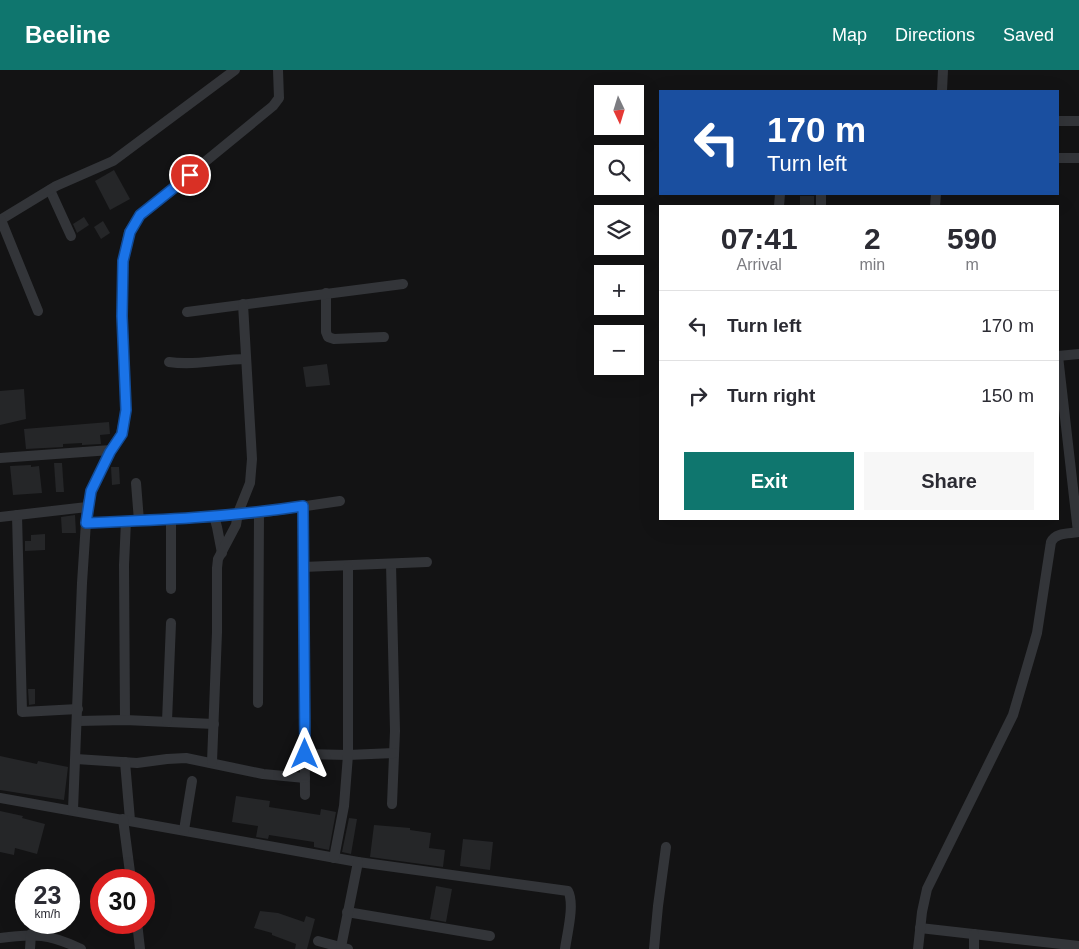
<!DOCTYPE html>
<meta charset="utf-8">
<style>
body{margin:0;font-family:Helvetica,sans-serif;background:#f7f7f7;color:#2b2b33;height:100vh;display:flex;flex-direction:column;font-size:19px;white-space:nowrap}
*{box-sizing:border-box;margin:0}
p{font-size:16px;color:#7c7c81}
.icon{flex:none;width:28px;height:28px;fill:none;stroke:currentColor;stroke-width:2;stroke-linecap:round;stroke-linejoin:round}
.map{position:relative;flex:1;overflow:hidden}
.details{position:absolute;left:659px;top:135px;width:400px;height:315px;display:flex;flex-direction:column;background:#fff;border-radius:0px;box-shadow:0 5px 20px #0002}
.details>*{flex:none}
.top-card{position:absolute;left:659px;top:20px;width:400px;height:105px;border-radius:0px;box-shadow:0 5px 20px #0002;background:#1a4fa0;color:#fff;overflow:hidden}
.needle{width:32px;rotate:176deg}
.tools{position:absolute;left:594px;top:15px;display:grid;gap:10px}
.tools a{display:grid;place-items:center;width:50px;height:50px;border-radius:0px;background:#fff;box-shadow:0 5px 20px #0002;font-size:25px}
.speed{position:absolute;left:15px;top:799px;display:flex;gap:10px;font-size:25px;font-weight:700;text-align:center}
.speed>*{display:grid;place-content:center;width:65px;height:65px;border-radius:50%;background:#fff;box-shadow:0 5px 20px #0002;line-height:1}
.speed small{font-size:12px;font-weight:400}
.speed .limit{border:8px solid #d22;background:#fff;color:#111}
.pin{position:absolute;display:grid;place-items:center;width:42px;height:42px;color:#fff;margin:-21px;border:2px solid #fff;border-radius:50%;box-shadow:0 1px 5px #0007}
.me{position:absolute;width:55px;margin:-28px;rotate:0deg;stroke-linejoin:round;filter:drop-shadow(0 0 4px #0008)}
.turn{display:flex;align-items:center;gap:18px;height:105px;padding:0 25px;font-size:22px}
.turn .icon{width:65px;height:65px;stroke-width:2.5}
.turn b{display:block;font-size:35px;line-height:42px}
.eta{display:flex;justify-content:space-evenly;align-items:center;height:85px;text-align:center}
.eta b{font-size:30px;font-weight:600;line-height:35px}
.cta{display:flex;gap:10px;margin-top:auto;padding:10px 25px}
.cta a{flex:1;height:58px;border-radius:0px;background:#0f766e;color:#fff;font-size:20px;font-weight:600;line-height:58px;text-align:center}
.cta a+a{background:#f7f7f7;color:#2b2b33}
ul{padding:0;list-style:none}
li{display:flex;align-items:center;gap:15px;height:70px;padding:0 25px;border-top:1px solid #e1e1e2}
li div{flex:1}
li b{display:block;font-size:19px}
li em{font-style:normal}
header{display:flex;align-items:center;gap:30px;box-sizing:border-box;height:70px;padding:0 25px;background:#0f766e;color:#fff}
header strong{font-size:24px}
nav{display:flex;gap:28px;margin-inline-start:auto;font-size:18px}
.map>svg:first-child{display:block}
.building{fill:#252628}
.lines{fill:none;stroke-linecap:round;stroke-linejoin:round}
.minor{stroke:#333539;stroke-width:10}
.route-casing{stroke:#114b97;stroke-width:12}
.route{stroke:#1a73e8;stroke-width:9}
</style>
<header>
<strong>Beeline</strong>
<nav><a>Map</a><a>Directions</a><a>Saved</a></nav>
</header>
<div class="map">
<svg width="1079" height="879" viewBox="0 0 1079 879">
<rect width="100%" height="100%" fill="#131314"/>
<g class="building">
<path d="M114,100L130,129L110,140L95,111Z"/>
<rect x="800" y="126" width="14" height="10"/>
<path d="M84,147L89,155L77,163L73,154Z"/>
<path d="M103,151L110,163L101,169L94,157Z"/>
<path d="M327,294L330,315L306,317L303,297Z"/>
<path d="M24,319L26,349L0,355V321Z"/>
<path d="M109,352L110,364L100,365L101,374L82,375V373L63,374V377L26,379L24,359Z"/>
<path d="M54,393H62L64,422H56Z"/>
<path d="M31,395V397L39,396L42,423L13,425L10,396Z"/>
<path d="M111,397H119L120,414L112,415Z"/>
<path d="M75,445L76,463H62L61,447Z"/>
<path d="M45,464V480L25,481V471H31V465Z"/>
<path d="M28,619H35V634L29,635Z"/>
<path d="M0,686L37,694L38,691L68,697L64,730L0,720Z"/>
<path d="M236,726L270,731L269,737L320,745L321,739L336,742L329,780L314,777V772L269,765L268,769L256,767L258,756L232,752Z"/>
<path d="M0,741L23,746L22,748L45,754L37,784L15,778L14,785L0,782Z"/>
<path d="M349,748L357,749L351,784L342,782Z"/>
<path d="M374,755L410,758V760L431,763L429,778L445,780L443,797L370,787Z"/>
<path d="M463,769L493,772L490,800L460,796Z"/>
<path d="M436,816L452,819L446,852L430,849Z"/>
<path d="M260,841L278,843L304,852L306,846L315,849L307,879H295L296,874L272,865V863L254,858Z"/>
</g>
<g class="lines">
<g class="minor">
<path d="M942,21L943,0"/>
<path d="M1058,51H1079"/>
<path d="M1058,88H1079"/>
<path d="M50,120L71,166"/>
<path d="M779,136L780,124"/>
<path d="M821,136V124"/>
<path d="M935,136L936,124"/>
<path d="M0,150L56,116L113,91L235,0"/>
<path d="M1,150L38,241"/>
<path d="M326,223V262L328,267L334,269L384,267"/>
<path d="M187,242L403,214"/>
<path d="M1058,286L1078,462"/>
<path d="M1058,286L1079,284"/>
<path d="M169,292C195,296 220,289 246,289"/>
<path d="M0,388L111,380"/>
<path d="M136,413L139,451"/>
<path d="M303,436L305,725"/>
<path d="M17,445L22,642L78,639"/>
<path d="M214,446L217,457L222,483"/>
<path d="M0,447L87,437"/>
<path d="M86,453L178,449L259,443L340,431"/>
<path d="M391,494L395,661L392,734"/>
<path d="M303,497L427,492"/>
<path d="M171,519V450"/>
<path d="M258,633L259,443"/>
<path d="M125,650L124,495L126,451"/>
<path d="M78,651L125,650L214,654"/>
<path d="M167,651L171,553"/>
<path d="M305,684L348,685L394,683"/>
<path d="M76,689L137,693L167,689L186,688L263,704L305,708"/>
<path d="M125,692L130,750"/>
<path d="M212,692L217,562V498L218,489L236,455L238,443L250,413L252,389L243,234"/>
<path d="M0,728L358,792L568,821C575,834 567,864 565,879"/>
<path d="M73,740L82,513L87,437L91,421L110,382L121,364L126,340L122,246L123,191L129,162L140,145L273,36L279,28L278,0"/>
<path d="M123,749L131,810"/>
<path d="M184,760L192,711"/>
<path d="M334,788L344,736L348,685V497"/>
<path d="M347,842L490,866"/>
<path d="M137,852L140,879"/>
<path d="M920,858L1079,876"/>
<path d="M0,868C34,863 50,864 81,879"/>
<path d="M318,871L348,879"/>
<path d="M341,877L358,792"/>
<path d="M30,879L31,864"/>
<path d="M654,879L658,836L666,777"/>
<path d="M918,879L922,842L927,819L1013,645L1037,563L1051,472C1056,462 1069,464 1079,462"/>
<path d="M974,879V864"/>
</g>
</g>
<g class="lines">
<g class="route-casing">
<path id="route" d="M190,105L140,145L130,162L123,191L122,246L126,340L122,364L110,382L91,421L86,453C158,450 231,447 303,436L305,684"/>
</g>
<use href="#route" class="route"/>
</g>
</svg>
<div class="tools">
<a><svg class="needle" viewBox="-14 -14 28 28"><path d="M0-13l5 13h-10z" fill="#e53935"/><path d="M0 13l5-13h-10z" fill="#7c7c81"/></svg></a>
<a><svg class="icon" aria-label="search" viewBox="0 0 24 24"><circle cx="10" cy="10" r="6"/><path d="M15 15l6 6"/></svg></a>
<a><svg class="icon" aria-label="layers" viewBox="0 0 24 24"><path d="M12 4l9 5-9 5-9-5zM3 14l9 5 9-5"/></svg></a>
<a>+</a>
<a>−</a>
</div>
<div class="speed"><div>23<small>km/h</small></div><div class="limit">30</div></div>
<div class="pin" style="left:190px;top:105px;background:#d93025"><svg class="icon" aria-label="arrive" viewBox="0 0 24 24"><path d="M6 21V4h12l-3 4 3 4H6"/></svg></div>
<svg class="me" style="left:305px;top:684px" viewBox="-20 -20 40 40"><path d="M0-17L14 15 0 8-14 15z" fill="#1a73e8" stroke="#fff" stroke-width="4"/></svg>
<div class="top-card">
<div class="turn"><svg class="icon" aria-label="left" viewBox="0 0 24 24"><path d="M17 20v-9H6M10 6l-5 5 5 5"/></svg><div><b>170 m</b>Turn left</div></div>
</div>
<section class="details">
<div class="eta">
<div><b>07:41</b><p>Arrival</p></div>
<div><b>2</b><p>min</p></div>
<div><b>590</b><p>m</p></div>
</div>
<ul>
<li><svg class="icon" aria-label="left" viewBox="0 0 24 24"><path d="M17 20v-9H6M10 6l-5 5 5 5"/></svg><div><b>Turn left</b></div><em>170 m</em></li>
<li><svg class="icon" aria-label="right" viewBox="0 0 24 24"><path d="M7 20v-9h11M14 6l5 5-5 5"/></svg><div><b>Turn right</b></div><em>150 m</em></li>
</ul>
<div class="cta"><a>Exit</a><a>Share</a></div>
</section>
</div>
